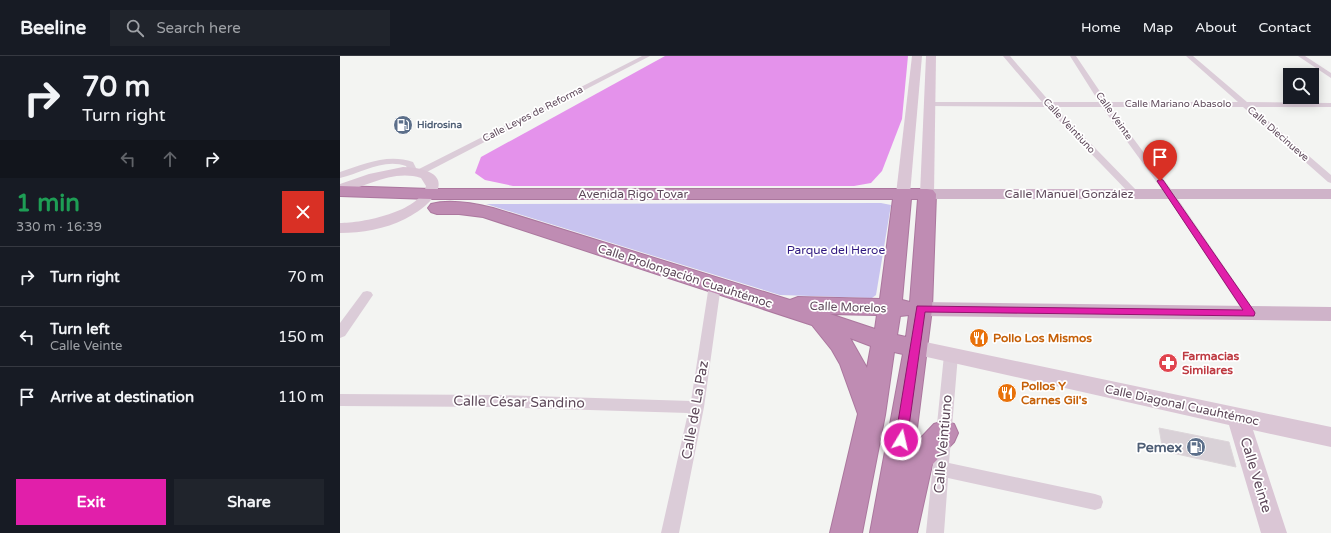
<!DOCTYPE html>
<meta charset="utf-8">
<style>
body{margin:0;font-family:"Varela Round",sans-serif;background:#20242c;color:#f1f3f6;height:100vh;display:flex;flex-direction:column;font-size:15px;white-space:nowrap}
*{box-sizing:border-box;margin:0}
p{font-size:13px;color:#9ea1a6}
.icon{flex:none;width:22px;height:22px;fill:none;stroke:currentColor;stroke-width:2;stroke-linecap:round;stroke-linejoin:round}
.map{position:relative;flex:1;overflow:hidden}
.details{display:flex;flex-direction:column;background:#171b24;width:340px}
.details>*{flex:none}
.guide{background:#171b24;color:#f1f3f6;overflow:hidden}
.fabs{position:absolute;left:943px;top:12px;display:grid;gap:8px}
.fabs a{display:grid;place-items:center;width:36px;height:36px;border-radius:0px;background:#171b24;box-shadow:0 2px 10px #0003;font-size:20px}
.pin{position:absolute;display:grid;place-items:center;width:34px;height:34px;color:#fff;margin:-41px -17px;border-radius:50% 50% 50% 0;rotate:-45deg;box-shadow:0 0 4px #0007}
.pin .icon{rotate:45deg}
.me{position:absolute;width:44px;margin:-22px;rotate:9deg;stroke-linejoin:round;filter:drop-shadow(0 0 3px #0008)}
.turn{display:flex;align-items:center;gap:14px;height:84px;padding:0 16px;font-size:18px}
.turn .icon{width:52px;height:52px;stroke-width:2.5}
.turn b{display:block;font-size:28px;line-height:34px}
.lanes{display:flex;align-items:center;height:38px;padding:0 16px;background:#0003;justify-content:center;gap:20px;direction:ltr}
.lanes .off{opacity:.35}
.round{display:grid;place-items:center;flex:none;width:42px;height:42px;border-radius:0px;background:#20242c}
.headline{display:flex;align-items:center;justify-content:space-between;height:68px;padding:0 16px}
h1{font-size:24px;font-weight:700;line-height:30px;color:#1e9e55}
.cta{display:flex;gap:8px;margin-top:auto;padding:8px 16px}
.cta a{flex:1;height:46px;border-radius:0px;background:#e11faa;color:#fff;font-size:16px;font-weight:700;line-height:46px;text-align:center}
.cta a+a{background:#20242c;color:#f1f3f6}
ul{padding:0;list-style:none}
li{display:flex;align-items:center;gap:12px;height:60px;padding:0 16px;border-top:1px solid #363941}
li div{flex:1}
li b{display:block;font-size:15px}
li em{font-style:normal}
header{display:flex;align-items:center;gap:24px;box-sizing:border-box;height:56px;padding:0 20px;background:#171b24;border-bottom:1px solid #363941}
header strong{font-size:19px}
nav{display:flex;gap:22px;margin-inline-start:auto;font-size:14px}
.search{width:280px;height:36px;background:#20242c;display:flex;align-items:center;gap:10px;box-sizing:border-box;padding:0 14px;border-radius:0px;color:#9ea1a6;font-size:15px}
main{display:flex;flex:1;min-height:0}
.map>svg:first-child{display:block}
.green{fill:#c8c3ef}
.water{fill:#e492eb}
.building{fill:#d9d1d7;stroke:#ddd6da}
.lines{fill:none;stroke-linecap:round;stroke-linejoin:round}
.highway-casing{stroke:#ab779e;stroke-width:2}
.street{fill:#dbccd8;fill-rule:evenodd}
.secondary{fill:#dac6d5;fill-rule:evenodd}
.primary{fill:#cfb3c9;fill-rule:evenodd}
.highway{fill:#bf8cb3;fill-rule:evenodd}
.route{fill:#e11faa;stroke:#92146e}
.labels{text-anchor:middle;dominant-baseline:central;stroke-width:3.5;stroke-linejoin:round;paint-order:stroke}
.far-street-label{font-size:10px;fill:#5f4a5b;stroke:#fff}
.far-service-label{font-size:10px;font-weight:bold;fill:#4e5e75;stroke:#fff;text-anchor:start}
.street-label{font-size:12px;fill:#5f4a5b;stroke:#fff}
.park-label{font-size:12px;fill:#311a81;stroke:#fff}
.food-label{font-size:12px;font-weight:bold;fill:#c56008;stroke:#fff;text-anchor:start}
.health-label{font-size:12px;font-weight:bold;fill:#be3a42;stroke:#fff;text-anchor:start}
.near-street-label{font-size:14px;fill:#5f4a5b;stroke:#fff}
.near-service-label{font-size:14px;font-weight:bold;fill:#4e5e75;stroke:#fff;text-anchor:end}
</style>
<header>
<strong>Beeline</strong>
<div class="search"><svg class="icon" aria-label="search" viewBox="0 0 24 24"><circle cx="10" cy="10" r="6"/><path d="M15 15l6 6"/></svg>Search here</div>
<nav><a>Home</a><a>Map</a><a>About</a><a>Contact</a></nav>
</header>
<main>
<section class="details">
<div class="guide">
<div class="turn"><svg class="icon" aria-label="right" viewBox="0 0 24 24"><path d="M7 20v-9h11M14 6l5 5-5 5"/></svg><div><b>70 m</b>Turn right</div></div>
<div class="lanes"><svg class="icon off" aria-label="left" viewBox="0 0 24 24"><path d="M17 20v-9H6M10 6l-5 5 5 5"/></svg><svg class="icon off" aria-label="ahead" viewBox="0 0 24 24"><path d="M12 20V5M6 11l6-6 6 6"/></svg><svg class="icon" aria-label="right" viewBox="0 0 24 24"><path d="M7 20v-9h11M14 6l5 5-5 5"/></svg></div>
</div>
<div class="headline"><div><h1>1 min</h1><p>330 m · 16:39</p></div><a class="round" style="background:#d93025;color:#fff"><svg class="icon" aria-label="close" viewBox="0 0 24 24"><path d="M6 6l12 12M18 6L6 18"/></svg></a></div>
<ul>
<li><svg class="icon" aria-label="right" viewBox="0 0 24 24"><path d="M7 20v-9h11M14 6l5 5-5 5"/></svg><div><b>Turn right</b></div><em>70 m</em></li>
<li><svg class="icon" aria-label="left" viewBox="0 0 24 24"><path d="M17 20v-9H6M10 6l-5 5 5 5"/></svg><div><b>Turn left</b><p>Calle Veinte</p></div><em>150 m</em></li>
<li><svg class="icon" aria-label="arrive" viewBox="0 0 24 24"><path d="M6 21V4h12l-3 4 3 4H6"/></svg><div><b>Arrive at destination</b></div><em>110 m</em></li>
</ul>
<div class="cta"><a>Exit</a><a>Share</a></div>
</section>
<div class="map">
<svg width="991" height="477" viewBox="0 0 991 477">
<rect width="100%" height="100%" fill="#f3f4f2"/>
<path class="green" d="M541,147L551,149L536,239L532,242L440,239L146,148Z"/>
<path class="water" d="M325,0H568L562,63L542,115L531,127L514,130H173L145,124L135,117L141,101Z"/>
<path class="building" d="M819,372L889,386L896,411L823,395Z"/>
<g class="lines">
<g class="highway-casing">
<path id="highway" d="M0,130L90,133H587L593,134L596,138L592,253L575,388L594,368L604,365L614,368L618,377L614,386L592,409L577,477H530L563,298L554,296L545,359L522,477H490L518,358L500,308L492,294L472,269L143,161L119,158H97L91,156L88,152L91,148C110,143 133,147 153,152L450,244L458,241L540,243L553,143H90L0,140ZM571,143H578L570,246L562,244ZM490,258L537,259L535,273ZM569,259L566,281L557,279L560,260ZM510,282L531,290L527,312Z"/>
</g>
<g class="street">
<path d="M302,0H310L81,119L70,118L66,110C44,102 21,117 0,122V116C24,108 48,97 73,106L77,114Z"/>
<path d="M663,0H670L710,46H759L730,0H736L767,46H898L846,0H853L907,46L991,47V51H912L991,119V127L988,126L903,51H770L833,136L914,254L916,257L914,260L910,261L906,260L826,139L762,51H715L798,136L800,138L798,140H792L706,51L590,50L586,48L590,46H702Z"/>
<path d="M958,0H965L991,17V22Z"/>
<path d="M375,225L379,226L381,229L364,351L339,477H321L348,357L156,351L0,350V338L156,339L351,345L369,229L371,226Z"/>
<path d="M27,235L31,236L33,239L5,280L0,282V267L23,236Z"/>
<path d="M611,294L616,295L618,299L609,407L755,438L761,440L763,446L761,452L755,454L608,422L604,477H586L604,299L606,295Z"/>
</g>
<g class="secondary">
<path d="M572,0H582L570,138L568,141L563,142L558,141L556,138Z"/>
<path d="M586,0H596L594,138L592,141L587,142L582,141L580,138Z"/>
<path d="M63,111C119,113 101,145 65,163C45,173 22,177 0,177V167C22,167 80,156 86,130L81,122C53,113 26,131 0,137V128L29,118Z"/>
<path d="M576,284L991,371V391L913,374L947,477H921L889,369L569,297L566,292L569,287Z"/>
</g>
<g class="primary">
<path d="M587,133H991V143H587L581,141L579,138L581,135Z"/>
<path d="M581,246L991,251V265L581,260L574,258L571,253L574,248Z"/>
</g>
<use href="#highway" class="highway"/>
</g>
<path class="route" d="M820,123L823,124L914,255L915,257L914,260L585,256L567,384L565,388L561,390L557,388L555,384L577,250L903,254L817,125Z"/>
<defs>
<g id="fuel-disc" transform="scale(1)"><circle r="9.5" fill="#5c6f8a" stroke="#fff"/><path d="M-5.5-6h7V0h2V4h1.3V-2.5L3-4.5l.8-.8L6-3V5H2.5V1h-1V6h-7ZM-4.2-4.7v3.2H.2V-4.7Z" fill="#fff"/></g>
<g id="restaurant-disc" transform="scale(1)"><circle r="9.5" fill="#e8710a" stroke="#fff"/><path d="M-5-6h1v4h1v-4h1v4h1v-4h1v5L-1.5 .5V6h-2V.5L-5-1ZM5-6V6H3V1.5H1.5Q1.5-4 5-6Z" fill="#fff"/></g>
<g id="pharmacy-disc" transform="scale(1)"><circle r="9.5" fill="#e0444e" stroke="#fff"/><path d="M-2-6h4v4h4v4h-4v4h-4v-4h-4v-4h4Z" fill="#fff"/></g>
</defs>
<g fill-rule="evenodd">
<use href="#fuel-disc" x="63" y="69"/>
<use href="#restaurant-disc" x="639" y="282"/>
<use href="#pharmacy-disc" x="828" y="307"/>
<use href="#restaurant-disc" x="667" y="337"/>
<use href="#fuel-disc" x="856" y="391"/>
</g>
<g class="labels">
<g class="far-street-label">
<text x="838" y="48">Calle Mariano Abasolo</text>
<text transform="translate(193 58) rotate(-27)">Calle Leyes de Reforma</text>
<text transform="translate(774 60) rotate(55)">Calle Veinte</text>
<text transform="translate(729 70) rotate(47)">Calle Veintiuno</text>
<text transform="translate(938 78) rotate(41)">Calle Diecinueve</text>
</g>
<g class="far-service-label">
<text x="77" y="69">Hidrosina</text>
</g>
<g class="street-label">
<text x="293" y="138">Avenida Rigo Tovar</text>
<text x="729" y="138">Calle Manuel González</text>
<text transform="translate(345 220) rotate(18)">Calle Prolongación Cuauhtémoc</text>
<text transform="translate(508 251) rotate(2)">Calle Morelos</text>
<text transform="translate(842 349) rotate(12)">Calle Diagonal Cuauhtémoc</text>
</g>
<g class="park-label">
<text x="496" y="194">Parque del Heroe</text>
</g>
<g class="food-label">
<text x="653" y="282">Pollo Los Mismos</text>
<text x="681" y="330">Pollos Y<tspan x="681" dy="14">Carnes Gil's</tspan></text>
</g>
<g class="health-label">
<text x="842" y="300">Farmacias<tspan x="842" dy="14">Similares</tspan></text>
</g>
<g class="near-street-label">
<text transform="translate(179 346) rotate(1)">Calle César Sandino</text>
<text transform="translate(355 354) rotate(-80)">Calle de La Paz</text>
<text transform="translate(603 388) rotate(-85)">Calle Veintiuno</text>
<text transform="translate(916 419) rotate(73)">Calle Veinte</text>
</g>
<g class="near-service-label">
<text x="842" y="391">Pemex</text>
</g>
</g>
</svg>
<div class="fabs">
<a><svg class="icon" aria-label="search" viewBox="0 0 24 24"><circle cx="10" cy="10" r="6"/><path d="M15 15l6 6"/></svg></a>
</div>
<div class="pin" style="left:820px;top:125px;background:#d93025"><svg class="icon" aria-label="arrive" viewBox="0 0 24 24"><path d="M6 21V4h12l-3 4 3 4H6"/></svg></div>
<svg class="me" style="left:561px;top:384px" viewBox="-20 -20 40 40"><circle r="17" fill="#e11faa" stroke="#fff" stroke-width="3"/><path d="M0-11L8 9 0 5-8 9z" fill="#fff"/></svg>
</div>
</main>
